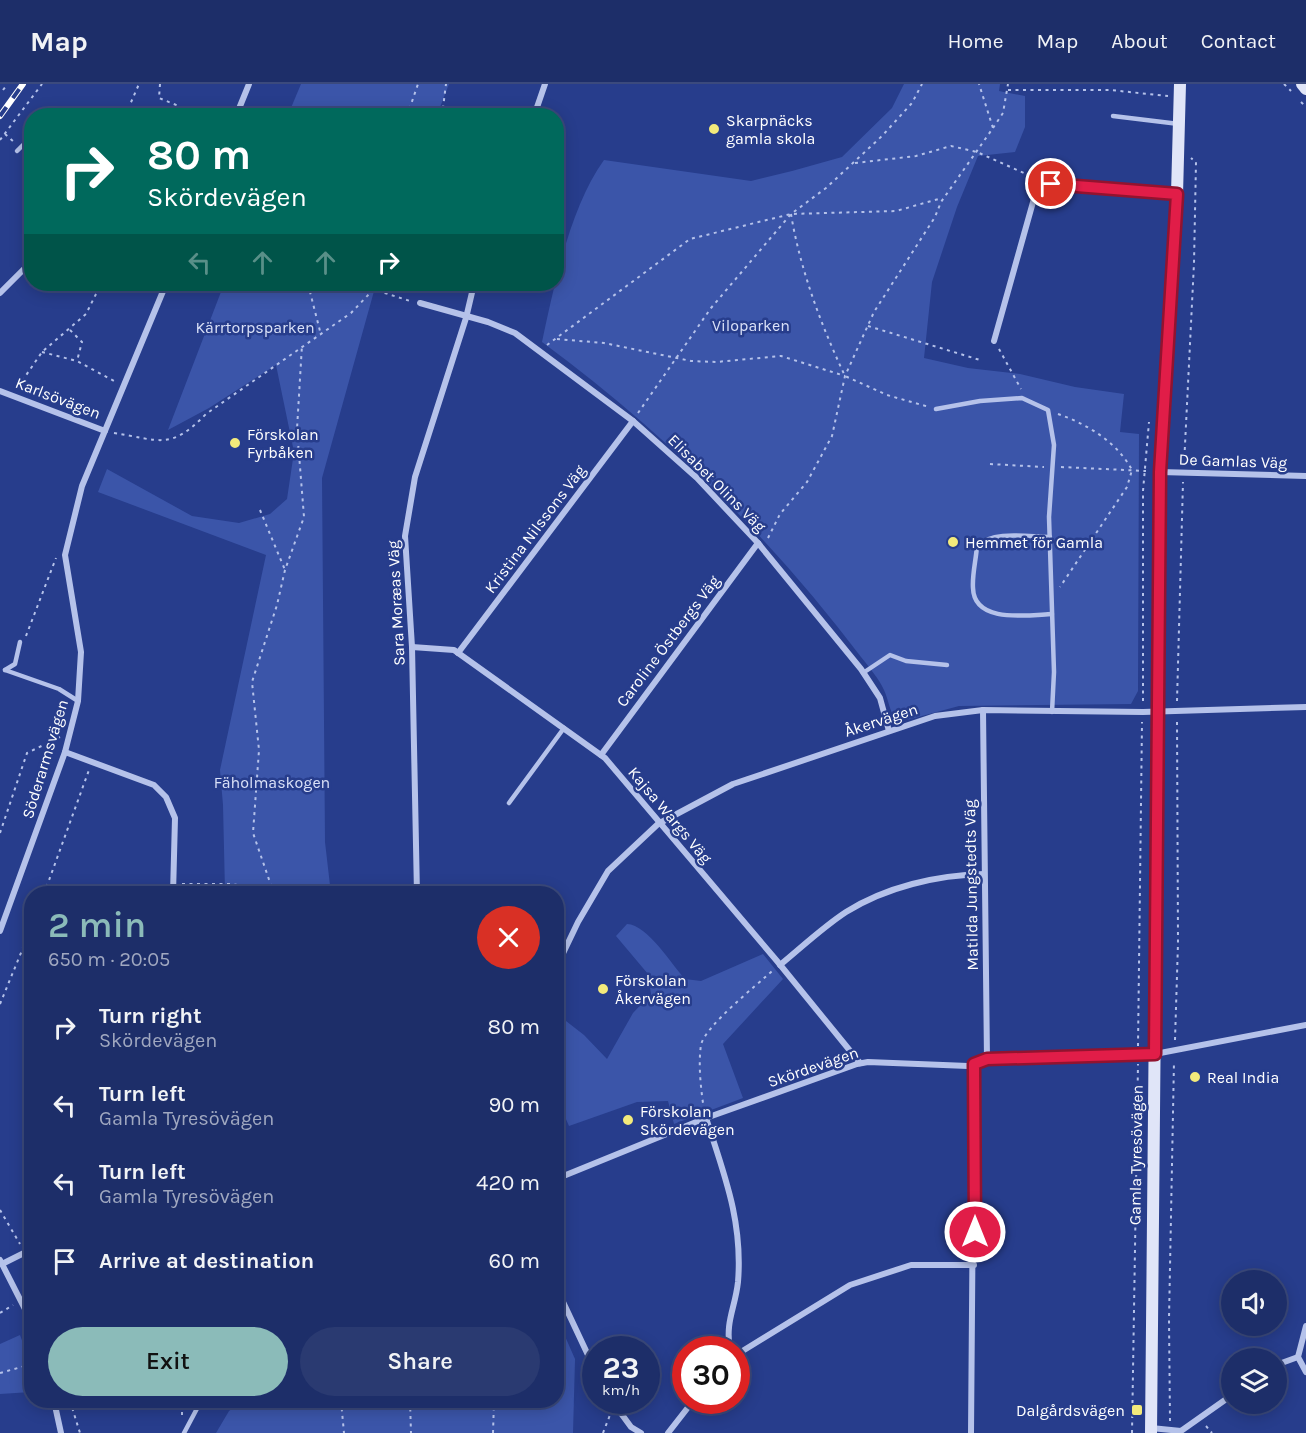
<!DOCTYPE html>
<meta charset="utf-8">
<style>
body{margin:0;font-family:Karla,sans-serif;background:#2a3a71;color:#f1f3f6;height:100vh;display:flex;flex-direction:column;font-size:22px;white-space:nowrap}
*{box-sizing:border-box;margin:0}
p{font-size:20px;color:#a0a8c0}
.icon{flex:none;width:33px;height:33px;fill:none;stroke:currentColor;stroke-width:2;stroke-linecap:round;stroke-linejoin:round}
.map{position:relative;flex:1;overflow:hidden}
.side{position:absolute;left:24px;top:802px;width:540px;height:522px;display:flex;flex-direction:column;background:#1d2e69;border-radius:24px;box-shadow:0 3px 15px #0003,0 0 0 2px #3b4a7d}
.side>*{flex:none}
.hud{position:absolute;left:24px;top:24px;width:540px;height:183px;border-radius:24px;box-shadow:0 3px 15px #0003,0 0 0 2px #3b4a7d;background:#00695c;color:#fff;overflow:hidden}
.controls{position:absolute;left:1221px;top:1186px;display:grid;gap:12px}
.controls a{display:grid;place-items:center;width:66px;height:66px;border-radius:50%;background:#1d2e69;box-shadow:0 3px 15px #0003,0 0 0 2px #3b4a7d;font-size:30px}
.speed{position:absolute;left:582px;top:1252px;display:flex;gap:12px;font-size:30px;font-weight:700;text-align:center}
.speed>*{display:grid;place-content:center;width:78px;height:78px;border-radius:50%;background:#1d2e69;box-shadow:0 3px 15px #0003,0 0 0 2px #3b4a7d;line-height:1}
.speed small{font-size:15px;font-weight:400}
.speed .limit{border:9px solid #d22;background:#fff;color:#111}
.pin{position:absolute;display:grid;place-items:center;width:51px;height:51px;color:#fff;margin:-26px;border:3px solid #fff;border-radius:50%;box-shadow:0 2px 6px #0007}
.me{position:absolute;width:66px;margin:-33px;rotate:0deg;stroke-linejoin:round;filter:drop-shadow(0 0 4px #0008)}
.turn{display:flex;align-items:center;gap:21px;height:126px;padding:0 24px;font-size:27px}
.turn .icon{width:78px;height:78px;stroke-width:2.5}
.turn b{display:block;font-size:42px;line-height:51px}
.lanes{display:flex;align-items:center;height:57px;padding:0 24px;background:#0003;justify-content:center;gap:30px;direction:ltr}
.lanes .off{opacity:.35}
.round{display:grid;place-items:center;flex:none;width:63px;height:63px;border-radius:32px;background:#2a3a71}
.overview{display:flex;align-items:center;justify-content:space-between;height:102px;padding:0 24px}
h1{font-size:36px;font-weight:600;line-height:45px;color:#8bbbb9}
.primary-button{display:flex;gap:12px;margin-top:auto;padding:12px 24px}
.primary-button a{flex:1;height:69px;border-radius:36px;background:#8bbbb9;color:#111;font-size:24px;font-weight:600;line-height:69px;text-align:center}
.primary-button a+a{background:#2a3a71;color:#f1f3f6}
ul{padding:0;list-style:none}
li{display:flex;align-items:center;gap:18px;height:78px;padding:0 24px}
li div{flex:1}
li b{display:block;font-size:22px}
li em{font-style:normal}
header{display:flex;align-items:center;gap:36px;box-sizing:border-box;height:84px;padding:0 30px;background:#1d2e69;border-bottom:2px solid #3b4a7d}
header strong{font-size:28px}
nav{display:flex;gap:33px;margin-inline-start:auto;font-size:21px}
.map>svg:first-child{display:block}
.green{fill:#3b55a9}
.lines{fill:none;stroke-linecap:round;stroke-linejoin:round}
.path{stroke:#b5c2ea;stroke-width:2;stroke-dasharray:3 4.5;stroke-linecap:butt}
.lane{stroke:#b5c2ea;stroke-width:4.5}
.street{stroke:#b5c2ea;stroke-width:6}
.secondary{stroke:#e0e5f8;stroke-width:12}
.rail-casing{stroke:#fff;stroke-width:6}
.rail{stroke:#273d8c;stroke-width:4;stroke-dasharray:11;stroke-linecap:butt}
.route-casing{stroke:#92132f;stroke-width:15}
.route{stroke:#e11d48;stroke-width:10}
.poi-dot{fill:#f3ea7b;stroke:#273d8c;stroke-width:2}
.labels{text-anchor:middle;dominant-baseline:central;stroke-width:5;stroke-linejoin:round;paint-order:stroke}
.poi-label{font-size:16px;fill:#fff;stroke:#273d8c;text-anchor:start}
.park-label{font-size:16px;fill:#dae1f8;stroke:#273d8c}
.street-label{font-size:16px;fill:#fff;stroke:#273d8c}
</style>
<header>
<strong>Map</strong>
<nav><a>Home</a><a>Map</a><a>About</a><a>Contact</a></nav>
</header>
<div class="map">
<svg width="1306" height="1349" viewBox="0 0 1306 1349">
<rect width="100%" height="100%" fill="#273d8c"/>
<g class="green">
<path d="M301,0H449L437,31H288Z"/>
<path d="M904,0H1000L999,7L1025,12V43L1015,68L978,72L957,123L932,198L924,274L968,284L1020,290L1075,303L1124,310L1120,348L1139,350L1138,607L1131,620L959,622L907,636H896C889,626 889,617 884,606C879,595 869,583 861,573C770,453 663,347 542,258C554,202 570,123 604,76L751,97L792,87L842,73L892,24Z"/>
<path d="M224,200H376L322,394L325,758L331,810L225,808L223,721L220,686L266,471L98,408L107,385L192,432L239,439L270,430L287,415L294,368L276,281L209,324L168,346Z"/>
<path d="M627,840C648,841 671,880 685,895L701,897L763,870L783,895L723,960L743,1014L674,1040L668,1017L637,1018L569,1042C553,1009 556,967 557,930L584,951L607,975L633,929L651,910L648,890L616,852Z"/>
<path d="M557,1234L575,1275L573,1349H216L229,1327L242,1317H556Z"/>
<path d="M20,1251L31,1280V1308L0,1310V1260Z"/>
</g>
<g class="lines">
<g class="path">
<path d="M160,0L159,14L191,27L190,32"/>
<path d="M1284,0L1291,7"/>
<path d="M3,6L7,1"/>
<path d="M1008,6H1110L1168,12"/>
<path d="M1301,18L1306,23"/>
<path d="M125,32L139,0"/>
<path d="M407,32L418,0"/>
<path d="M442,32L446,0"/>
<path d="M993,44L1003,29L1008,0"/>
<path d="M5,50L14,58"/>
<path d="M0,56L42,0"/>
<path d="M855,79L916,72L951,62L977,68L1026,90L1036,99"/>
<path d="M791,130C800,185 821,241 845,292L887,311L929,323"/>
<path d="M308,200L321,251"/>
<path d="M356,200L410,217"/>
<path d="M868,242L980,276"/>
<path d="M70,246L82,258L77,277"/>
<path d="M557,255L604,259L691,277L716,278L781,272L845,292"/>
<path d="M547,261L690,155L791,130L896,127L942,114"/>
<path d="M999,265L1021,305"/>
<path d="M42,268L77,277L114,297"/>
<path d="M18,303L42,268L86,230L101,200"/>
<path d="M638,329L711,224L791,130L826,104L882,52L912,19L922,0"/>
<path d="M1058,330C1087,340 1117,358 1132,386L1127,403L1060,503"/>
<path d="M114,349C160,356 170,367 206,330L351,229L372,207L375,200"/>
<path d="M990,380L1044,383"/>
<path d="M1184,381L1194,179L1196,78L1191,74"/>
<path d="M1061,383L1146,387"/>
<path d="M260,426L285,486"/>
<path d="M768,454L780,430L807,398L832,352L845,292L874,228L935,133L941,118L993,44L979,0"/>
<path d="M26,552L56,474"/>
<path d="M1143,617V407L1149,338"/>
<path d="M1177,617L1183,398"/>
<path d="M0,749L27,669L60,653"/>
<path d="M182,800H231L273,806L276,810"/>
<path d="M44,810L89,686"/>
<path d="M274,810L253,749L259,666L252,598L277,521L285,486L304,433L297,345L302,261"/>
<path d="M0,920L32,842"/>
<path d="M1175,956L1178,859L1177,635"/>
<path d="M1138,962L1142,638"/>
<path d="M704,1026C701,1006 698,981 701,961C705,942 757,901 772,887"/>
<path d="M0,1126L20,1160"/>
<path d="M0,1229L13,1221"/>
<path d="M0,1289L32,1280"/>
<path d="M70,1317L80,1349"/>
<path d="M341,1317L344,1349"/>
<path d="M410,1317L411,1349"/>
<path d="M182,1331V1317"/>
<path d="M1170,1337L1169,1235L1174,977"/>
<path d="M1206,1342L1212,1349"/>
<path d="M493,1349L494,1317"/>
<path d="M603,1349L610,1331"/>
<path d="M1132,1349L1138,980"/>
</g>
<g class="lane">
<path d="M1113,32L1179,40"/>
<path d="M17,67L23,61L32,66"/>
<path d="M936,325L980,317L1022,314L1048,326L1054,361L1049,433L1054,588L1052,628"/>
<path d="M1050,453C1028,453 994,446 977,462C976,476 972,491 973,504C974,540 1028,531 1052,530"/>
<path d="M5,586L59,605L78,617"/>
<path d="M5,586L15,580L20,558"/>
<path d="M863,589L890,571L906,577L947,581"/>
<path d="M509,719L564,644"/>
<path d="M184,1349L201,1317"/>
</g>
<g class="street">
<path d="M236,32L249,0"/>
<path d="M534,32L545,0"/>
<path d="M0,209L32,177"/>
<path d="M420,219L488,238L515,249L633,337L697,394L758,459L861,585L880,614L889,647"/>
<path d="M994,257L1035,111C1043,104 1049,100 1060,99L1177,110"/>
<path d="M0,307L105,347"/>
<path d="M1160,388L1306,392"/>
<path d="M412,563L454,566L605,674L777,877L860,979"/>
<path d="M458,569L633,337"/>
<path d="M983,626L987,976"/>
<path d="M65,668L154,701L166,713L175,734L173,810"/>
<path d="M601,671L758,459"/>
<path d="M417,810L412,563L405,452L415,393L466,234L474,200"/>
<path d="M0,847L65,668L78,617L81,568L65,471L82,402L166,200"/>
<path d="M780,881C802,863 823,843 846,828C886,803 937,791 984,790"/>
<path d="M556,884L578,838L608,787L658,740L733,700L935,632L983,626L1143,628L1306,623"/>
<path d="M706,1034C724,1090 743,1137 738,1198C735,1225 725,1237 730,1266"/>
<path d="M556,1095L706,1034L857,980L868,978L968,982L987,976L1155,970L1306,941"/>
<path d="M0,1176L32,1239"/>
<path d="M2,1180L32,1165"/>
<path d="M556,1203L596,1288"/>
<path d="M1306,1242L1298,1273L1306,1288"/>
<path d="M736,1271L850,1201L911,1181H974"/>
<path d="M1276,1281L1298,1273"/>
<path d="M54,1317L61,1349"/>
<path d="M612,1317L631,1343L641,1349"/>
<path d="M1151,1344L1181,1347L1232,1311"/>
<path d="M668,1349L693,1317"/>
<path d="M971,1349L974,980"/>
</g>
<g class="secondary">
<path d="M1302,0L1306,5"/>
<path d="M1151,1349L1160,388L1177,110L1180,0"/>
</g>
<g class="rail-casing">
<path id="rail" d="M0,32L23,0"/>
</g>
<use href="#rail" class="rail"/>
</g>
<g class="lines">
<g class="route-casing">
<path id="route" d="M975,1148L974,980L987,975L1155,970L1160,388L1177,110L1051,100"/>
</g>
<use href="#route" class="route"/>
</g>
<g class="poi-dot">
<circle cx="714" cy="45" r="6"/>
<circle cx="235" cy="359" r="6"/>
<circle cx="953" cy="458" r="6"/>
<circle cx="603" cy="905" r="6"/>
<circle cx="1195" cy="993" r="6"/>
<circle cx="628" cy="1036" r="6"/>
<rect x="1131" y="1320" width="12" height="12" rx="3"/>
</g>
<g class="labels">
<g class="poi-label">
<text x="726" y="36">Skarpnäcks<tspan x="726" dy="18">gamla skola</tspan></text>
<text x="247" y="350">Förskolan<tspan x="247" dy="18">Fyrbåken</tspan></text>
<text x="965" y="458">Hemmet för Gamla</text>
<text x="615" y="896">Förskolan<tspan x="615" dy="18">Åkervägen</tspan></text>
<text x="1207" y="993">Real India</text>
<text x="640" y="1027">Förskolan<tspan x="640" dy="18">Skördevägen</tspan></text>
<text x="1125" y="1326" text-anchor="end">Dalgårdsvägen</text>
</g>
<g class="park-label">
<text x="751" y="241">Viloparken</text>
<text x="255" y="243">Kärrtorpsparken</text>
<text x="272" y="698">Fäholmaskogen</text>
</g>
<g class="street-label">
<text transform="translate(58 314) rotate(21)">Karlsövägen</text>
<text transform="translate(1233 377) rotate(2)">De Gamlas Väg</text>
<text transform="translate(717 399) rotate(45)">Elisabet Olins Väg</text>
<text transform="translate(535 445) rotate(-53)">Kristina Nilssons Väg</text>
<text transform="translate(396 519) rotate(-93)">Sara Moræas Väg</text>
<text transform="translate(668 557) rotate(-53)">Caroline Östbergs Väg</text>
<text transform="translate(881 636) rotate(-18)">Åkervägen</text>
<text transform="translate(45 675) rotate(-73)">Söderarmsvägen</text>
<text transform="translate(670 731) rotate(50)">Kajsa Wargs Väg</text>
<text transform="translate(971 801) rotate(-91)">Matilda Jungstedts Väg</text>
<text transform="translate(813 983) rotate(-19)">Skördevägen</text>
<text transform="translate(1136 1071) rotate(-89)">Gamla Tyresövägen</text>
</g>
</g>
</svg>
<div class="controls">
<a><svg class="icon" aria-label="sound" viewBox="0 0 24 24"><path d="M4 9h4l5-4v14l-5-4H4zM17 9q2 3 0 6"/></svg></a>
<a><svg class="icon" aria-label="layers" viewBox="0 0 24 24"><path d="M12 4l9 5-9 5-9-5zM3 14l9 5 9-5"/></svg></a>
</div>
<div class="speed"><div>23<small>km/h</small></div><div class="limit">30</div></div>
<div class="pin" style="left:1051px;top:100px;background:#d93025"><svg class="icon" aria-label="arrive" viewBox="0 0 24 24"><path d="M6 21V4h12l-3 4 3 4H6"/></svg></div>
<svg class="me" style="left:975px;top:1148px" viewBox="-20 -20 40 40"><circle r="17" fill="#e11d48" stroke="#fff" stroke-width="3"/><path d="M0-11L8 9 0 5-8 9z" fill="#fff"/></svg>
<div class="hud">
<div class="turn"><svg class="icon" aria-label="right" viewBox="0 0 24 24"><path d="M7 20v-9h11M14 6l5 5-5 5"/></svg><div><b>80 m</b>Skördevägen</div></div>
<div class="lanes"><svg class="icon off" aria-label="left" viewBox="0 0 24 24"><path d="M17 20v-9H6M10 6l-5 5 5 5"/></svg><svg class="icon off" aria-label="ahead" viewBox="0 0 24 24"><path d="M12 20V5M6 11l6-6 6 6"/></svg><svg class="icon off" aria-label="ahead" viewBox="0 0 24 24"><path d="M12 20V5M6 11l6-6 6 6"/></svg><svg class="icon" aria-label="right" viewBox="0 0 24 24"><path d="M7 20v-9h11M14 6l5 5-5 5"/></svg></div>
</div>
<section class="side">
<div class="overview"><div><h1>2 min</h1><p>650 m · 20:05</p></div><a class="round" style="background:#d93025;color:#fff"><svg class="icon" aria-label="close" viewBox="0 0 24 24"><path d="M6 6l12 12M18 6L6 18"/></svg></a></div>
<ul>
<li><svg class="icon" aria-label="right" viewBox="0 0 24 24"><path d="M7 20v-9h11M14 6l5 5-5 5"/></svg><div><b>Turn right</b><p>Skördevägen</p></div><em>80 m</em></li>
<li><svg class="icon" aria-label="left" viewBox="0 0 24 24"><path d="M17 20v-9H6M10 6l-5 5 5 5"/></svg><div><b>Turn left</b><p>Gamla Tyresövägen</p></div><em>90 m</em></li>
<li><svg class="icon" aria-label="left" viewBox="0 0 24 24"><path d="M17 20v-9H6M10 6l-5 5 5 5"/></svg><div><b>Turn left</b><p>Gamla Tyresövägen</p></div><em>420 m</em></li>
<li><svg class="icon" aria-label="arrive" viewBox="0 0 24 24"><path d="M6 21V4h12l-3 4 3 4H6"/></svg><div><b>Arrive at destination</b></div><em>60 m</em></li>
</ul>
<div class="primary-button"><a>Exit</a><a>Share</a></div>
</section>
</div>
